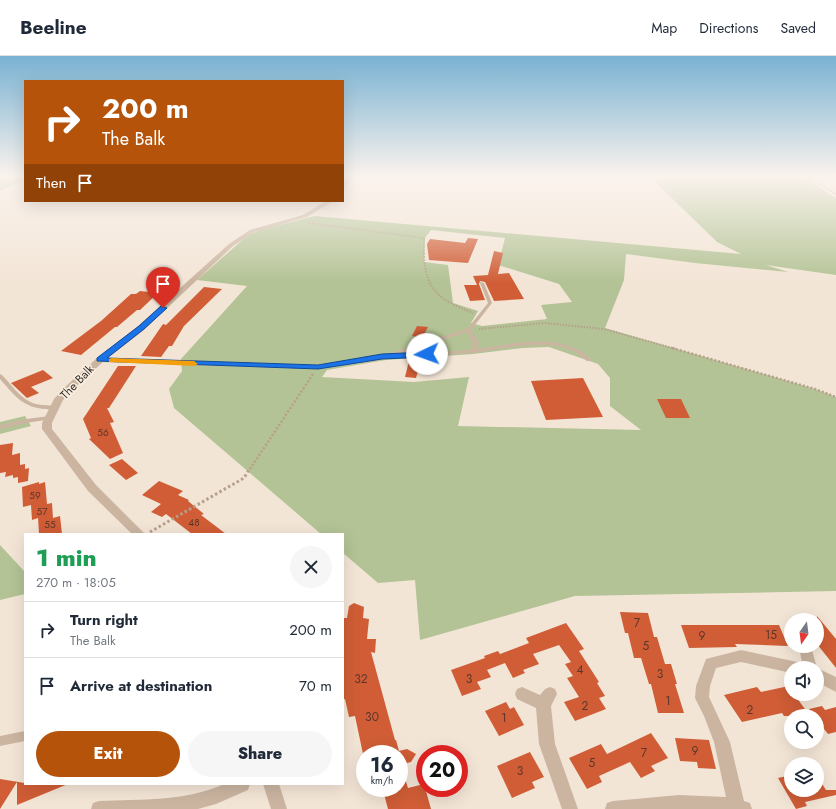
<!DOCTYPE html>
<meta charset="utf-8">
<style>
body{margin:0;font-family:Jost,sans-serif;background:#f6f6f7;color:#1f2937;height:100vh;display:flex;flex-direction:column;font-size:15px;white-space:nowrap}
*{box-sizing:border-box;margin:0}
p{font-size:13px;color:#747a83}
.icon{flex:none;width:22px;height:22px;fill:none;stroke:currentColor;stroke-width:2;stroke-linecap:round;stroke-linejoin:round}
.map{position:relative;flex:1;overflow:hidden}
.drawer{position:absolute;left:24px;top:477px;width:320px;height:252px;display:flex;flex-direction:column;background:#fff;border-radius:0px;box-shadow:0 4px 16px #0002}
.drawer>*{flex:none}
.top-card{position:absolute;left:24px;top:24px;width:320px;height:122px;border-radius:0px;box-shadow:0 4px 16px #0002;background:#b45309;color:#fff;overflow:hidden}
.needle{width:26px;rotate:194deg}
.tools{position:absolute;left:784px;top:557px;display:grid;gap:8px}
.tools a{display:grid;place-items:center;width:40px;height:40px;border-radius:50%;background:#fff;box-shadow:0 4px 16px #0002;font-size:20px}
.speed{position:absolute;left:356px;top:689px;display:flex;gap:8px;font-size:20px;font-weight:700;text-align:center}
.speed>*{display:grid;place-content:center;width:52px;height:52px;border-radius:50%;background:#fff;box-shadow:0 4px 16px #0002;line-height:1}
.speed small{font-size:10px;font-weight:400}
.speed .limit{border:6px solid #d22;background:#fff;color:#111}
.pin{position:absolute;display:grid;place-items:center;width:34px;height:34px;color:#fff;margin:-41px -17px;border-radius:50% 50% 50% 0;rotate:-45deg;box-shadow:0 0 4px #0007}
.pin .icon{rotate:45deg}
.me{position:absolute;width:44px;margin:-22px;rotate:267deg;stroke-linejoin:round;filter:drop-shadow(0 0 3px #0008)}
.turn{display:flex;align-items:center;gap:14px;height:84px;padding:0 12px;font-size:18px}
.turn .icon{width:52px;height:52px;stroke-width:2.5}
.turn b{display:block;font-size:28px;line-height:34px}
.then{display:flex;align-items:center;height:38px;padding:0 12px;background:#0003;gap:8px;font-size:15px}
.round{display:grid;place-items:center;flex:none;width:42px;height:42px;border-radius:21px;background:#f6f6f7}
.head{display:flex;align-items:center;justify-content:space-between;height:68px;padding:0 12px}
h1{font-size:24px;font-weight:800;line-height:30px;color:#1e9e55}
.cta{display:flex;gap:8px;margin-top:auto;padding:8px 12px}
.cta a{flex:1;height:46px;border-radius:24px;background:#b45309;color:#fff;font-size:16px;font-weight:800;line-height:46px;text-align:center}
.cta a+a{background:#f6f6f7;color:#1f2937}
ul{padding:0;list-style:none}
li{display:flex;align-items:center;gap:12px;height:56px;padding:0 12px;border-top:1px solid #e0e1e3}
li div{flex:1}
li b{display:block;font-size:15px}
li em{font-style:normal}
header{display:flex;align-items:center;gap:24px;box-sizing:border-box;height:56px;padding:0 20px;background:#fff;border-bottom:1px solid #e0e1e3}
header strong{font-size:19px}
nav{display:flex;gap:22px;margin-inline-start:auto;font-size:14px}
.map>svg:first-child{display:block}
.green{fill:#b3c395;fill-rule:evenodd}
.building{fill:#d05d36}
.lines{fill:none;stroke-linecap:round;stroke-linejoin:round}
.path-far3{stroke:#b79f8b;stroke-width:1.5;stroke-dasharray:1 1;stroke-linecap:butt}
.path-far2{stroke:#b79f8b;stroke-width:2;stroke-dasharray:1.5 1.5;stroke-linecap:butt}
.path-far1{stroke:#b79f8b;stroke-width:2.5;stroke-dasharray:2 2;stroke-linecap:butt}
.path{stroke:#b79f8b;stroke-width:3;stroke-dasharray:2.5 2.5;stroke-linecap:butt}
.service{fill:#cbb5a1;fill-rule:evenodd}
.minor{fill:#cbb5a1;fill-rule:evenodd}
.rail{stroke:#352a25;stroke-width:2;stroke-dasharray:0.5 2;stroke-linecap:butt}
.route{fill:#1a73e8;stroke:#114b97}
.slow{fill:#f59e0b}
.labels{text-anchor:middle;dominant-baseline:central;stroke-width:3;stroke-linejoin:round;paint-order:stroke}
.number-label{font-size:10px;fill:#5c3729}
.street-label{font-size:12px;fill:#352a25;stroke:#faf0e2}
.near-number-label{font-size:12px;fill:#5c3729}
</style>
<header>
<strong>Beeline</strong>
<nav><a>Map</a><a>Directions</a><a>Saved</a></nav>
</header>
<div class="map">
<svg width="836" height="753" viewBox="0 0 836 753">
<rect width="100%" height="100%" fill="#f3e5d6"/>
<g class="green">
<path d="M0,121H25V124L0,135Z"/>
<path d="M650,121H802L836,142V219L766,209L788,216L695,207L626,198L624,224L605,272L815,333L836,341V535L575,540L420,584L415,524L378,527L343,497V478H321L174,352L169,333L182,315L181,303L247,230L197,224L248,179L263,173L315,160L741,198L717,186ZM431,174L505,182L498,209L559,228L572,246L541,249L547,263L482,270L471,267L478,255L453,247L448,209L424,206L425,182ZM549,291L598,308L610,322V350L641,374L458,370L469,321L414,326L322,321L327,314L386,304L473,298L523,292Z"/>
<path d="M25,360L31,370L0,378V366Z"/>
<path d="M0,489L25,516V538L0,544Z"/>
</g>
<g class="building">
<path d="M468,182L478,183L468,207L429,204L427,188L430,183L465,187Z"/>
<path d="M494,195L503,197L498,218L509,217L524,243L494,245L485,226L480,225L479,228L485,244L470,245L464,229H477L473,220L488,219Z"/>
<path d="M204,231L222,233L184,270L172,290H169L161,301L141,300L163,268L166,269Z"/>
<path d="M140,235L158,237L140,254H137L117,271H115L81,299L61,295L101,265L131,238H136Z"/>
<path d="M417,270L428,271L422,282L412,280Z"/>
<path d="M409,305L427,306L425,316L418,315L416,322L405,321Z"/>
<path d="M118,310H136L109,352H107L114,366L110,367L123,397L110,403L89,383L91,382L83,363Z"/>
<path d="M43,314L53,322L31,331L39,337L27,342L11,327Z"/>
<path d="M583,322L603,361L546,364L531,325Z"/>
<path d="M657,343H681L690,362H666Z"/>
<path d="M13,387L12,399L20,397V409L25,408V413L29,412L28,425L18,427V421L13,422V419L5,421L6,416L0,417V389Z"/>
<path d="M122,403L138,417L126,424L109,409Z"/>
<path d="M159,425L183,435L178,439L189,444L188,445L204,458L201,459L226,478H192L166,458L162,461L151,456L161,448L142,439Z"/>
<path d="M39,426V428L45,426L47,448L52,447L53,462L60,460L62,478H39L38,462L32,464L31,449L23,451L22,431Z"/>
<path d="M354,547L364,551L363,562L369,563L367,583H376L375,597L371,596L395,684H396L399,695L407,693L416,698L411,706L399,709V698H363L355,660L349,661L345,643L343,644V562H347L349,550Z"/>
<path d="M620,556L648,557L654,581H657L665,608H671L677,628H675L684,657H658L651,628H649L641,602H634L628,577H625Z"/>
<path d="M817,560L836,583V612L817,588Z"/>
<path d="M566,567L584,593L579,595L599,626L597,627L605,640L599,642L606,653L575,665L564,646L579,641L567,622L573,620L565,608L571,606L559,589L533,598L539,608L523,614L525,617L513,622L505,607L487,614L491,621L477,626L481,633L462,640L451,614L485,602L484,600L498,595L500,598L529,587L526,582Z"/>
<path d="M681,569H779L788,590L735,588L737,591L689,592Z"/>
<path d="M789,630L791,638H794L810,660H784L782,657L742,666L724,639L757,631L761,636Z"/>
<path d="M506,646L510,653L514,651L524,669L499,680L485,655Z"/>
<path d="M822,650L825,654L836,651V676L828,678L817,664V660H814L809,653Z"/>
<path d="M651,677L668,702L651,710L655,715L641,722L630,706L599,720L602,726L587,733L569,702L601,688L607,698Z"/>
<path d="M675,682L709,684L716,713L698,712L697,706L680,705Z"/>
<path d="M530,696L544,721L532,726L535,732L512,742L497,710Z"/>
<path d="M399,713H402L408,732L424,728L431,753H388L384,738L399,734Z"/>
<path d="M791,719V734H817V720L826,734H836V739L805,746L807,750L796,753L778,722Z"/>
<path d="M0,723L25,727V728H68L17,749V726L0,753Z"/>
</g>
<g class="lines">
<g class="path-far3">
<path d="M0,132L25,121"/>
<path d="M308,167L424,182V198"/>
</g>
<g class="path-far2">
<path d="M424,197C425,235 440,244 473,257"/>
<path d="M479,273L545,267L604,273L676,293"/>
</g>
<g class="path-far1">
<path d="M672,292L815,333L836,341"/>
<path d="M250,413L313,318"/>
</g>
<path class="path" d="M150,476L244,422L250,412"/>
<g class="service">
<path d="M480,226L484,227L492,247L471,274L479,287L476,293C509,289 547,278 578,294C583,296 587,300 591,303L592,304L591,305H587L575,296L563,291L549,289H534L518,290L473,297L393,302L391,300L375,305L318,313L100,306L97,304L100,302L318,309L374,302L467,273L488,247L480,227ZM468,276L473,287L471,294L396,298Z"/>
<path d="M0,318L2,319C12,329 21,344 36,348C43,350 52,348 58,352C54,354 50,354 46,353C23,352 14,339 0,323Z"/>
<path d="M50,360L52,361L53,362L52,363L26,367L0,373V369L26,363Z"/>
<path d="M25,675V685L0,690V680Z"/>
</g>
<g class="minor">
<path d="M347,121H353L343,133V127Z"/>
<path d="M326,145H333L307,161L254,176L233,190L144,274L103,306L71,335L63,344L52,367V373L96,429L145,478H132L88,435L42,373V367L54,343L65,331L97,302L138,270L229,188L250,174L303,159Z"/>
<path d="M799,590H811L817,612L836,621V636L817,626V612H791V617L741,606L716,612L710,630L709,641L730,686L744,745L750,747L752,753H605L607,747L613,745L679,739L726,741L714,686L704,660L695,642L696,630L706,603L741,594L802,607Z"/>
<path d="M522,631L540,639L545,633L550,631L555,633L557,638L551,650L555,688L578,753H562L539,688L536,652L517,643L515,638L517,633Z"/>
<path d="M224,728H250L248,734L216,748L198,753H91L93,747L99,745C140,743 185,746 224,728Z"/>
<path d="M263,728H279L287,753H271Z"/>
</g>
<path class="rail" d="M807,121L836,138"/>
</g>
<linearGradient id="sky" x2="0" y2="1"><stop stop-color="#79b2d2"/><stop offset="0.53" stop-color="#faf3ed"/><stop offset="1" stop-color="#faf3ed" stop-opacity="0"/></linearGradient>
<rect width="836" height="227" fill="url(#sky)"/>
<path class="route" d="M161,250L167,252L144,273L107,302L318,309L382,298L427,296L431,298L427,301L382,303L318,313L97,305V302L139,270Z"/>
<path class="slow" d="M112,302L194,305L198,308L194,310L109,306V303Z"/>
<g class="labels">
<g class="number-label">
<text x="103" y="376">56</text>
<text x="35" y="439">59</text>
<text x="42" y="455">57</text>
<text x="194" y="466">48</text>
<text x="50" y="468">55</text>
</g>
<g class="street-label">
<text transform="translate(77 326) rotate(-46)">The Balk</text>
</g>
<g class="near-number-label">
<text x="637" y="567">7</text>
<text x="771" y="579">15</text>
<text x="702" y="580">9</text>
<text x="646" y="590">5</text>
<text x="580" y="614">4</text>
<text x="660" y="618">3</text>
<text x="361" y="623">32</text>
<text x="469" y="623">3</text>
<text x="668" y="645">1</text>
<text x="585" y="650">2</text>
<text x="750" y="654">2</text>
<text x="372" y="661">30</text>
<text x="504" y="662">1</text>
<text x="695" y="695">9</text>
<text x="644" y="697">7</text>
<text x="592" y="707">5</text>
<text x="520" y="715">3</text>
</g>
</g>
</svg>
<div class="tools">
<a><svg class="needle" viewBox="-14 -14 28 28"><path d="M0-13l5 13h-10z" fill="#e53935"/><path d="M0 13l5-13h-10z" fill="#747a83"/></svg></a>
<a><svg class="icon" aria-label="sound" viewBox="0 0 24 24"><path d="M4 9h4l5-4v14l-5-4H4zM17 9q2 3 0 6"/></svg></a>
<a><svg class="icon" aria-label="search" viewBox="0 0 24 24"><circle cx="10" cy="10" r="6"/><path d="M15 15l6 6"/></svg></a>
<a><svg class="icon" aria-label="layers" viewBox="0 0 24 24"><path d="M12 4l9 5-9 5-9-5zM3 14l9 5 9-5"/></svg></a>
</div>
<div class="speed"><div>16<small>km/h</small></div><div class="limit">20</div></div>
<div class="pin" style="left:163px;top:252px;background:#d93025"><svg class="icon" aria-label="arrive" viewBox="0 0 24 24"><path d="M6 21V4h12l-3 4 3 4H6"/></svg></div>
<svg class="me" style="left:427px;top:298px" viewBox="-20 -20 40 40"><circle r="19" fill="#fff"/><path d="M0-13L10 11 0 6-10 11z" fill="#1a73e8"/></svg>
<div class="top-card">
<div class="turn"><svg class="icon" aria-label="right" viewBox="0 0 24 24"><path d="M7 20v-9h11M14 6l5 5-5 5"/></svg><div><b>200 m</b>The Balk</div></div>
<div class="then">Then<svg class="icon" aria-label="arrive" viewBox="0 0 24 24"><path d="M6 21V4h12l-3 4 3 4H6"/></svg></div>
</div>
<section class="drawer">
<div class="head"><div><h1>1 min</h1><p>270 m · 18:05</p></div><a class="round"><svg class="icon" aria-label="close" viewBox="0 0 24 24"><path d="M6 6l12 12M18 6L6 18"/></svg></a></div>
<ul>
<li><svg class="icon" aria-label="right" viewBox="0 0 24 24"><path d="M7 20v-9h11M14 6l5 5-5 5"/></svg><div><b>Turn right</b><p>The Balk</p></div><em>200 m</em></li>
<li><svg class="icon" aria-label="arrive" viewBox="0 0 24 24"><path d="M6 21V4h12l-3 4 3 4H6"/></svg><div><b>Arrive at destination</b></div><em>70 m</em></li>
</ul>
<div class="cta"><a>Exit</a><a>Share</a></div>
</section>
</div>
